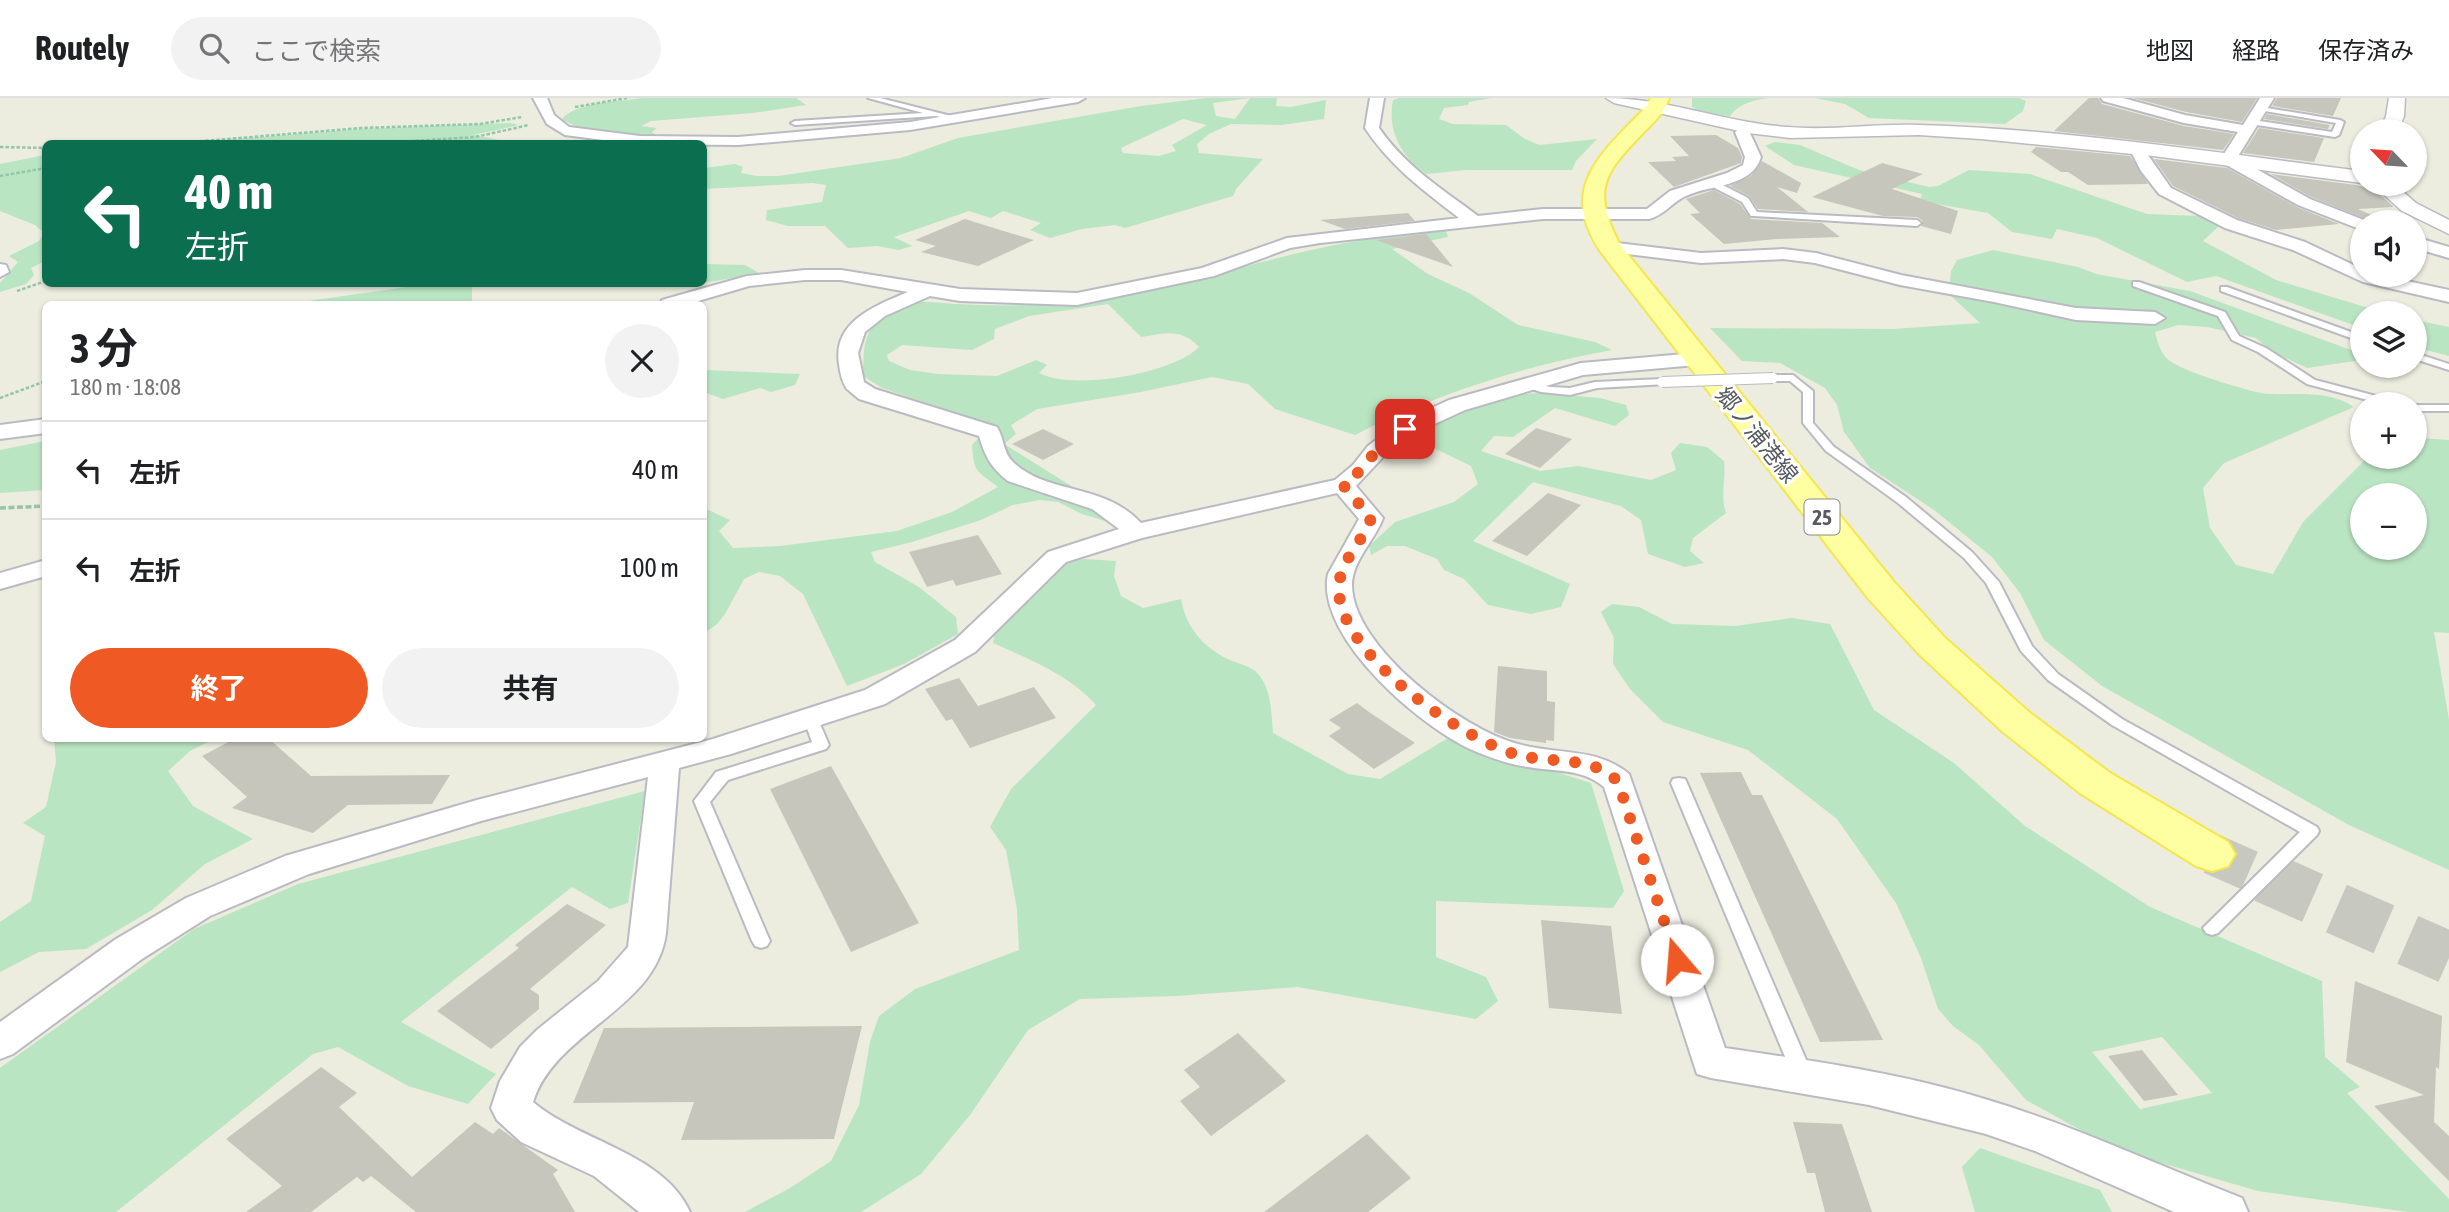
<!DOCTYPE html>
<html lang="ja">
<meta charset="utf-8">
<style>
body{margin:0;font-family:"Asap Condensed","Noto Sans JP",sans-serif;background:#f2f2f2;color:#202124;height:100vh;display:flex;flex-direction:column;font-size:26px;white-space:nowrap}
*{box-sizing:border-box;margin:0}
p{font-size:23px;color:#757577}
.icon{flex:none;width:38px;height:38px;fill:none;stroke:currentColor;stroke-width:2;stroke-linecap:round;stroke-linejoin:round}
.map{position:relative;flex:1;overflow:hidden}
.drawer{position:absolute;left:42px;top:203px;width:665px;height:441px;display:flex;flex-direction:column;background:#fff;border-radius:10px;box-shadow:0 2px 5px #0004}
.drawer>*{flex:none}
.hud{position:absolute;left:42px;top:42px;width:665px;height:147px;border-radius:10px;box-shadow:0 2px 5px #0004;background:#0b6e4f;color:#fff;overflow:hidden}
.needle{width:46px;rotate:295deg}
.controls{position:absolute;left:2350px;top:21px;display:grid;gap:14px}
.controls a{display:grid;place-items:center;width:77px;height:77px;border-radius:50%;background:#fff;box-shadow:0 2px 5px #0004;font-size:35px}
.pin{position:absolute;display:grid;place-items:center;width:60px;height:60px;color:#fff;margin:-30px;border-radius:14px;box-shadow:0 4px 10px #0006}
.me{position:absolute;width:77px;margin:-38px;rotate:342deg;stroke-linejoin:round;filter:drop-shadow(0 0 5px #0008)}
.turn{display:flex;align-items:center;gap:24px;height:147px;padding:0 28px;font-size:32px}
.turn .icon{width:91px;height:91px;stroke-width:2.5}
.turn b{display:block;font-size:49px;line-height:60px}
.round{display:grid;place-items:center;flex:none;width:74px;height:74px;border-radius:37px;background:#f2f2f2}
.headline{display:flex;align-items:center;justify-content:space-between;height:119px;padding:0 28px}
h1{font-size:42px;font-weight:700;line-height:52px}
.primary-button{display:flex;gap:14px;margin-top:auto;padding:14px 28px}
.primary-button a{flex:1;height:80px;border-radius:42px;background:#ef5923;color:#fff;font-size:28px;font-weight:700;line-height:80px;text-align:center}
.primary-button a+a{background:#f2f2f2;color:#202124}
ul{padding:0;list-style:none}
li{display:flex;align-items:center;gap:21px;height:98px;padding:0 28px;border-top:2px solid #e0e0e0}
li div{flex:1}
li b{display:block;font-size:26px}
li em{font-style:normal}
header{display:flex;align-items:center;gap:42px;box-sizing:border-box;height:98px;padding:0 35px;background:#fff;border-bottom:2px solid #e0e0e0}
header strong{font-size:33px}
nav{display:flex;gap:38px;margin-inline-start:auto;font-size:24px}
.search{width:490px;height:63px;background:#f2f2f2;display:flex;align-items:center;gap:18px;box-sizing:border-box;padding:0 24px;border-radius:38px;color:#757577;font-size:26px}
.map>svg:first-child{display:block}
.green{fill:#bae5c2;fill-rule:evenodd}
.building{fill:#c7c6bc}
.lines{fill:none;stroke-linecap:round;stroke-linejoin:round}
.primary-tunnel-far1{stroke:#c7c8c0;stroke-width:41;stroke-dasharray:41 21;stroke-linecap:butt}
.primary-tunnel{stroke:#c7c8c0;stroke-width:52;stroke-dasharray:52 26;stroke-linecap:butt}
.service-casing{stroke:#babbc2;stroke-width:4}
.minor-casing{stroke:#babbc2;stroke-width:4}
.tertiary-casing{stroke:#babbc2;stroke-width:3}
.primary-casing{stroke:#f6e64e;stroke-width:4}
.path-far1{stroke:#93c6ab;stroke-width:2.5;stroke-dasharray:3.5 2;stroke-linecap:butt}
.path{stroke:#93c6ab;stroke-width:3.5;stroke-dasharray:6 2.5;stroke-linecap:butt}
.service{fill:#fff;fill-rule:evenodd}
.minor{fill:#fff;fill-rule:evenodd}
.tertiary{fill:#fff;fill-rule:evenodd}
.primary{fill:#fdffa1;fill-rule:evenodd}
.service-bridge-casing{stroke:#babbc2;stroke-width:12;stroke-linecap:butt}
.service-bridge{stroke:#fff;stroke-width:10}
.route{stroke:#ef5923;stroke-width:12;stroke-dasharray:0 21.6}
.labels{text-anchor:middle;dominant-baseline:central;stroke-width:6;stroke-linejoin:round;paint-order:stroke}
.shield{fill:#fff;stroke:#8a8c90;stroke-width:2}
.shield-label{font-size:21px;font-weight:bold;fill:#585a61}
.street-label{font-size:23px;fill:#585a61;stroke:#fff}
</style>
<header>
<strong>Routely</strong>
<div class="search"><svg class="icon" aria-label="search" viewBox="0 0 24 24"><circle cx="10" cy="10" r="6"/><path d="M15 15l6 6"/></svg>ここで検索</div>
<nav><a>地図</a><a>経路</a><a>保存済み</a></nav>
</header>
<div class="map">
<svg width="2449" height="1114" viewBox="0 0 2449 1114">
<rect width="100%" height="100%" fill="#ececdf"/>
<g class="green">
<path d="M642,0H796L806,7L753,15L651,23L641,28L657,30L652,34L656,37C626,37 588,38 562,21C578,3 619,4 642,0Z"/>
<path d="M1206,0H1277L1276,8L1291,9L1326,2L1324,21L1281,27L1231,26L1209,36L1197,46L1199,55L1263,61L1236,91L1233,98L1125,130L1115,127L1082,131L1050,140L1030,132L1041,125L1003,113L991,120L969,113L894,139L912,148L899,152L877,148L848,150L825,128H788L766,122L767,112L822,104L826,87L812,85L704,91V70L735,66L743,69L741,75L757,78H778L901,60L958,40L1141,8ZM1250,0L1235,21L1216,18L1213,5ZM1183,21L1207,27L1172,47L1176,53L1159,58L1123,55L1121,50Z"/>
<path d="M1399,0H1491L1469,4L1468,7L1444,10L1439,21L1453,26L1506,27L1525,41L1539,47L1597,41L1576,63L1572,72H1466L1426,76C1401,58 1387,33 1393,2Z"/>
<path d="M1692,0H1774C1759,0 1739,5 1730,18L1706,15L1692,9Z"/>
<path d="M1815,0H2019L2026,3L2023,13L2005,26L1869,20L1845,6Z"/>
<path d="M510,25L519,27L473,37L516,45H187L359,31Z"/>
<path d="M1775,44L1800,47L1859,72L1929,89L1938,88L1969,72L2030,76L2147,116L2200,118L2219,128L2203,143L2276,182L2385,215H2362V230L2216,178L2187,184L2097,140L2057,131L2052,141L2012,134L1988,115L1920,103L1922,96L1794,67L1765,48Z"/>
<path d="M45,57V163L31,170L34,177L26,186L0,194V185L18,164L9,158L39,143L44,135L35,127L0,113V66Z"/>
<path d="M1416,133H1446L1448,139L1392,151L1428,176L1469,195L1518,227L1595,244L1612,252C1524,268 1436,296 1355,337L1275,311L1248,286L1212,279L1141,294L1037,311L1011,327L1016,336L1004,346L1076,391L1081,403L1112,425L1082,416L1058,404L1039,402L1013,407L981,422L912,444L871,454L875,464L919,489L956,519L958,536L904,566L847,588L803,496L780,478L759,474L744,481L725,516L716,527L704,535V410L730,422L719,433L733,450L780,448L897,433L952,414L998,389C976,372 974,375 972,347L990,327L882,290L863,278C864,245 862,231 894,212C915,200 935,205 956,206C991,208 1028,208 1063,205C1140,199 1211,176 1286,158C1329,147 1373,140 1416,133ZM1108,206L1141,239C1166,235 1181,230 1199,249C1173,276 1072,293 1039,275L1047,267L1036,262L997,278L938,276L910,272L889,263L887,257L902,247L972,252L994,241L995,231L1029,218Z"/>
<path d="M1993,152L2078,169L2096,176L2190,193L2362,256V262L2307,270L2271,253L2256,240L2207,229L2178,227L2155,234C2158,246 2161,258 2173,265C2187,274 2254,296 2270,296C2299,297 2328,292 2354,309L2224,365L2203,390L2210,430L2236,467L2273,476L2303,424L2368,359H2415V336L2419,340L2449,342V535L2434,534L2449,622V772L2349,727L2102,588L2044,542L2020,495L1992,459L1934,412L1870,370L1844,334L1837,307L1825,290L1780,265L1742,263L1710,230L1893,231L1980,225L1949,196L1951,173L1957,162ZM2362,397H2415V450H2362Z"/>
<path d="M704,166L745,167L759,175L704,185Z"/>
<path d="M428,186H482L472,189V205L465,206H300L308,203Z"/>
<path d="M2415,222L2449,229V258L2415,249Z"/>
<path d="M704,272L800,276L795,287L771,294L760,290L723,301L704,294Z"/>
<path d="M1541,295L1600,300L1626,307L1629,317L1615,328L1555,310L1513,339L1494,338L1481,353L1540,373L1578,368L1651,382L1676,372L1671,355L1680,345L1707,349L1724,363C1726,382 1720,398 1726,415L1693,440L1690,453L1704,465L1685,469L1648,456L1641,422L1621,408L1533,384L1473,443L1570,486L1561,509L1531,516L1488,507L1464,481L1444,472L1437,461L1405,448H1387L1371,457L1369,448L1395,424L1454,404L1478,386L1471,368L1415,341L1418,331C1456,311 1497,296 1541,295Z"/>
<path d="M45,343V392L0,395V352Z"/>
<path d="M1085,461L1116,463L1114,478L1121,498L1143,510L1181,501C1186,529 1203,550 1230,562C1237,565 1249,568 1255,573C1272,588 1271,614 1273,635L1348,676L1380,681L1448,640L1591,685L1624,793L1613,810L1436,803V859L1486,879L1498,903L1476,921L1298,889L1176,898L1080,901L1028,932L970,1017L921,1076L861,1114H745L790,1090L831,1063L859,1007L870,944L879,918L915,891L1019,852L1017,811L1006,752L990,729L1011,691L1096,607C1070,577 1029,561 993,545L995,533L1066,464Z"/>
<path d="M1612,506L1639,509L1672,526L1735,528L1792,520L1830,526L1874,612L1954,665L2025,728L2150,809L2322,883L2325,959L2360,989L2347,995L2449,1101V1114H2408L2258,1093L2151,1062L2086,1035L2026,1002L1979,947L1953,928L1938,911L1921,860L1896,805L1837,721L1748,652L1663,624L1630,591L1613,566L1614,540L1601,514ZM2162,939L2212,995L2140,1011L2092,954Z"/>
<path d="M54,641H214L190,653L168,673L193,708L253,741L205,766L152,812L86,851L39,854L0,874V824L31,803L45,738L23,725L46,709L56,664Z"/>
<path d="M645,693L628,805L610,811L572,789L401,924L496,976L468,1006L408,988L338,949L313,956L116,1114H0V970L194,831L298,786Z"/>
<path d="M1980,1050L2100,1092L2112,1114H1975L1962,1069Z"/>
</g>
<g class="building">
<path d="M2089,0H2098L2102,6L2184,28L2234,36L2223,52L2054,33Z"/>
<path d="M2133,0H2257L2242,24L2186,14Z"/>
<path d="M2277,0H2341L2333,18L2272,8Z"/>
<path d="M2267,16L2330,27L2328,31L2264,21Z"/>
<path d="M2259,30L2324,40L2314,64L2243,55Z"/>
<path d="M1716,37L1738,50L1742,59L1741,65L1674,89L1648,64L1676,63L1672,59L1689,58L1670,38Z"/>
<path d="M2036,49L2130,58L2148,86L2088,87L2068,74H2061L2031,54Z"/>
<path d="M2154,61L2227,70L2297,109L2339,126L2276,132L2238,120L2173,88Z"/>
<path d="M1762,63L1801,85L1797,95L1777,89L1808,114L1758,111L1749,98L1730,88L1751,78Z"/>
<path d="M1882,65L1923,76L1892,91L1958,113L1951,136L1921,128L1923,123L1917,119L1883,118L1812,99Z"/>
<path d="M2271,76L2356,87L2375,92L2394,109L2358,111L2383,122L2371,123L2311,99Z"/>
<path d="M1714,92L1740,106L1751,121L1822,125L1840,139L1777,141L1724,146L1690,116L1700,115L1686,101Z"/>
<path d="M1408,115L1415,123L1345,131L1320,122Z"/>
<path d="M965,121L1010,135L1034,142L978,168L921,154L936,148L915,142Z"/>
<path d="M1426,136L1453,169L1376,142Z"/>
<path d="M1536,330L1572,341L1540,370L1505,356Z"/>
<path d="M1043,331L1074,346L1043,362L1012,346Z"/>
<path d="M1548,395L1581,407L1527,458L1492,443Z"/>
<path d="M978,437L1002,476L956,488L953,482L927,489L909,454Z"/>
<path d="M1498,568L1547,573V603L1555,604L1554,643L1546,642V645L1510,640L1494,634Z"/>
<path d="M959,580L978,608L1034,589L1056,620L970,650L952,621L946,623L925,591Z"/>
<path d="M1357,605L1369,614L1415,645L1374,671L1329,638L1341,630L1329,622Z"/>
<path d="M236,640H268L311,678L450,677L432,706L348,707L313,735L232,710L247,699L202,658Z"/>
<path d="M831,668L919,825L851,854L770,691Z"/>
<path d="M1741,674L1752,697H1762L1883,942L1820,944L1700,675Z"/>
<path d="M567,806L606,827L530,891L539,897V911L491,951L437,913L519,850L515,847Z"/>
<path d="M1541,822L1611,828L1622,916L1549,910Z"/>
<path d="M2355,883L2442,918L2439,971L2436,969L2434,1024L2449,1038V1083L2374,1008L2424,997L2346,964Z"/>
<path d="M862,928L834,1041L681,1042L694,1004L573,1005L604,930Z"/>
<path d="M1238,935L1286,983L1211,1038L1180,1003L1200,989L1184,972Z"/>
<path d="M2142,952L2178,997L2144,1003L2108,958Z"/>
<path d="M321,969L357,995L339,1009L412,1079L475,1024L493,1036L499,1030L558,1072L553,1076L575,1114H416L371,1078L363,1084L357,1079L311,1114H246L282,1088L226,1041Z"/>
<path d="M1793,1024L1842,1026L1872,1114H1825L1815,1075H1807Z"/>
<path d="M1367,1036L1411,1080L1368,1114H1264Z"/>
</g>
<g class="lines">
<path class="primary-tunnel-far1" d="M2212,756L2269,781"/>
<path class="primary-tunnel" d="M2265,779L2449,860"/>
<g class="service-casing">
<g id="service">
<path d="M868,0H880L963,21L959,23L936,18L795,27L791,25L795,23L923,15Z"/>
<path d="M2261,9L2340,22L2344,24L2339,37L2335,39L2250,26L2253,22L2332,34L2336,25L2259,12Z"/>
<path d="M1709,83H1715L1748,100L1757,114L1917,122L1921,125L1917,128L1754,118H1751L1742,104L1709,87Z"/>
<path d="M2133,184H2139L2225,214L2239,238L2266,250L2315,282L2399,304L2400,306H2383L2307,286L2258,254L2232,242L2218,218L2133,188Z"/>
<path d="M2221,189H2227L2362,238V244L2221,193Z"/>
<path d="M2415,255L2449,266V272L2415,261Z"/>
<path d="M1793,277L1813,293V325L1834,349L1906,399L1972,454L1999,484L2032,548L2058,576L2122,621L2317,729L2319,733L2317,737L2218,835L2212,837L2206,835L2203,830L2300,734L2112,627L2048,582L2021,553L1986,485L1964,460L1898,405L1826,353L1803,325V294L1790,283H1773L1768,280L1773,277Z"/>
<path d="M1662,281L1667,284L1666,286L1597,290L1570,297L1541,294L1519,287L1524,284L1551,289L1570,290L1595,284Z"/>
<rect x="2415" y="307" width="34" height="6"/>
<path d="M810,614L817,619L829,647L826,651L728,682L710,704L770,843L767,848L761,850L755,848L752,843L694,703L716,674L812,644L803,619Z"/>
<path d="M1679,680L1685,681L1687,685L1813,978L1810,984L1803,986L1796,984L1793,978L1671,685L1673,681Z"/>
</g>
</g>
<g class="minor-casing">
<g id="minor">
<path d="M533,0H547L554,17L569,29L640,38L738,39L910,24L1053,0H1085L1078,4L910,32L738,47L633,46L565,37L547,26Z"/>
<path d="M1370,0H1384L1379,30C1405,68 1442,91 1478,118L1543,111H1647L1670,93L1727,75L1743,67L1745,59L1735,34L1748,26L1755,30L1750,35L1761,59C1752,90 1710,86 1686,98C1672,104 1665,117 1649,121H1543L1320,145L1290,150L1214,178L1077,207L960,203L930,198L885,218L865,234L858,255L864,284L875,291L997,329C1004,340 1003,355 1013,364C1047,397 1103,384 1141,425L1335,382L1353,367L1368,348L1397,326L1449,302L1581,265L1696,255L1703,257L1706,261L1703,265L1696,267L1583,277L1465,312L1413,336L1384,358L1356,388L1383,420C1375,442 1352,463 1352,487C1352,549 1463,632 1518,646C1556,657 1597,649 1629,676L1725,950C1813,963 1902,975 1988,1002C2075,1028 2157,1067 2242,1100L2248,1114H2174L2035,1053L1986,1036L1869,1007L1711,980L1697,976L1604,689C1582,670 1555,674 1528,669C1513,667 1497,662 1482,656C1428,637 1314,540 1328,476L1359,421L1337,395L1142,440L1066,464L975,554L885,606L731,656L679,670L666,835C656,912 555,933 533,1004C578,1043 664,1055 690,1114H639L594,1078L521,1044L497,1022L491,1010L500,983L520,949L538,931L598,883L628,849L648,679L481,723L309,776L210,818L142,861L13,956L0,961V924L116,841L186,800L285,758L477,702L713,641L865,592L955,542L1048,454L1119,431L1092,411L1008,383C991,370 985,358 979,338L859,301L847,291C842,284 840,274 839,266C832,223 877,207 908,194L841,182H805L749,188L688,206H660L662,202L747,178L805,172H841L960,191L1077,195L1202,170L1287,140L1459,120C1423,92 1391,69 1365,30Z"/>
<path d="M2101,0H2123L2185,17L2243,27L2260,0H2274L2237,60L2310,101L2369,124H2362V132L2298,107L2223,65L2220,62L2238,34L2184,25L2103,3Z"/>
<path d="M2136,46L2141,47L2171,90L2237,122L2305,144L2362,171V177H2379L2449,192V204L2363,184L2293,152L2225,130L2159,96L2141,73L2129,50Z"/>
<path d="M2415,139L2449,149V160L2415,150Z"/>
<path d="M1609,144L1701,155L1783,151L1816,155L1901,177L2076,210L2155,214L2165,220L2155,226L2076,222L1994,204L1900,187L1815,165L1783,161L1701,165L1603,153L1600,149L1603,145Z"/>
<path d="M0,166L6,167L9,174L0,179Z"/>
<path d="M46,321V335L0,341V327Z"/>
<path d="M46,462V478L0,491V475Z"/>
</g>
</g>
<g class="tertiary-casing">
<g id="tertiary">
<path d="M1606,0C1667,0 1726,25 1788,29C1831,33 1876,25 1920,27C2066,31 2217,55 2362,73V85L2153,58L1981,41L1919,37L1790,40L1748,35L1614,5Z"/>
<path d="M2389,0H2405L2404,18L2398,33H2380L2386,18Z"/>
<path d="M2372,86H2394L2416,105L2449,122V136L2402,113Z"/>
</g>
</g>
<g class="primary-casing">
<path id="primary" d="M1651,0H1669C1664,15 1654,24 1643,35C1602,77 1592,93 1620,147L1894,484L1945,540L2030,615L2110,675L2228,744L2235,756L2228,768L2212,773L2196,768L2080,695L2002,633L1919,556L1868,500L1601,154C1556,89 1604,53 1647,8Z"/>
</g>
<g class="path-far1">
<path d="M575,9L627,0"/>
<path d="M167,46L361,30L480,26L522,19"/>
<path d="M366,46L475,39L529,27"/>
<path d="M0,49L46,50"/>
<path d="M0,78L46,70"/>
<path d="M17,193L46,183"/>
<path d="M0,300L46,283"/>
</g>
<path class="path" d="M0,410L46,408"/>
<use href="#service" class="service"/>
<use href="#minor" class="minor"/>
<use href="#tertiary" class="tertiary"/>
<use href="#primary" class="primary"/>
<g class="service-bridge-casing">
<path id="service-bridge" d="M1662,284L1773,280"/>
</g>
<use href="#service-bridge" class="service-bridge"/>
</g>
<g class="lines">
<path class="route" d="M1405,331L1376,353L1361,372L1343,387L1371,420C1363,444 1342,460 1339,486C1333,553 1461,641 1518,657C1550,666 1594,657 1618,684L1677,862"/>
</g>
<g class="labels">
<rect class="shield" x="1804.5" y="401.5" width="35" height="35" rx="5"/>
<g class="shield-label">
<text x="1822" y="419">25</text>
</g>
<g class="street-label">
<text transform="translate(1757 337) rotate(51)">郷ノ浦港線</text>
</g>
</g>
</svg>
<div class="controls">
<a><svg class="needle" viewBox="-14 -14 28 28"><path d="M0-13l5 13h-10z" fill="#e53935"/><path d="M0 13l5-13h-10z" fill="#757577"/></svg></a>
<a><svg class="icon" aria-label="sound" viewBox="0 0 24 24"><path d="M4 9h4l5-4v14l-5-4H4zM17 9q2 3 0 6"/></svg></a>
<a><svg class="icon" aria-label="layers" viewBox="0 0 24 24"><path d="M12 4l9 5-9 5-9-5zM3 14l9 5 9-5"/></svg></a>
<a>+</a>
<a>−</a>
</div>
<div class="pin" style="left:1405px;top:331px;background:#d93025"><svg class="icon" aria-label="arrive" viewBox="0 0 24 24"><path d="M6 21V4h12l-3 4 3 4H6"/></svg></div>
<svg class="me" style="left:1677px;top:862px" viewBox="-20 -20 40 40"><circle r="19" fill="#fff"/><path d="M0-13L10 11 0 6-10 11z" fill="#ef5923"/></svg>
<div class="hud">
<div class="turn"><svg class="icon" aria-label="left" viewBox="0 0 24 24"><path d="M17 20v-9H6M10 6l-5 5 5 5"/></svg><div><b>40 m</b>左折</div></div>
</div>
<section class="drawer">
<div class="headline"><div><h1>3 分</h1><p>180 m · 18:08</p></div><a class="round"><svg class="icon" aria-label="close" viewBox="0 0 24 24"><path d="M6 6l12 12M18 6L6 18"/></svg></a></div>
<ul>
<li><svg class="icon" aria-label="left" viewBox="0 0 24 24"><path d="M17 20v-9H6M10 6l-5 5 5 5"/></svg><div><b>左折</b></div><em>40 m</em></li>
<li><svg class="icon" aria-label="left" viewBox="0 0 24 24"><path d="M17 20v-9H6M10 6l-5 5 5 5"/></svg><div><b>左折</b></div><em>100 m</em></li>
</ul>
<div class="primary-button"><a>終了</a><a>共有</a></div>
</section>
</div>
